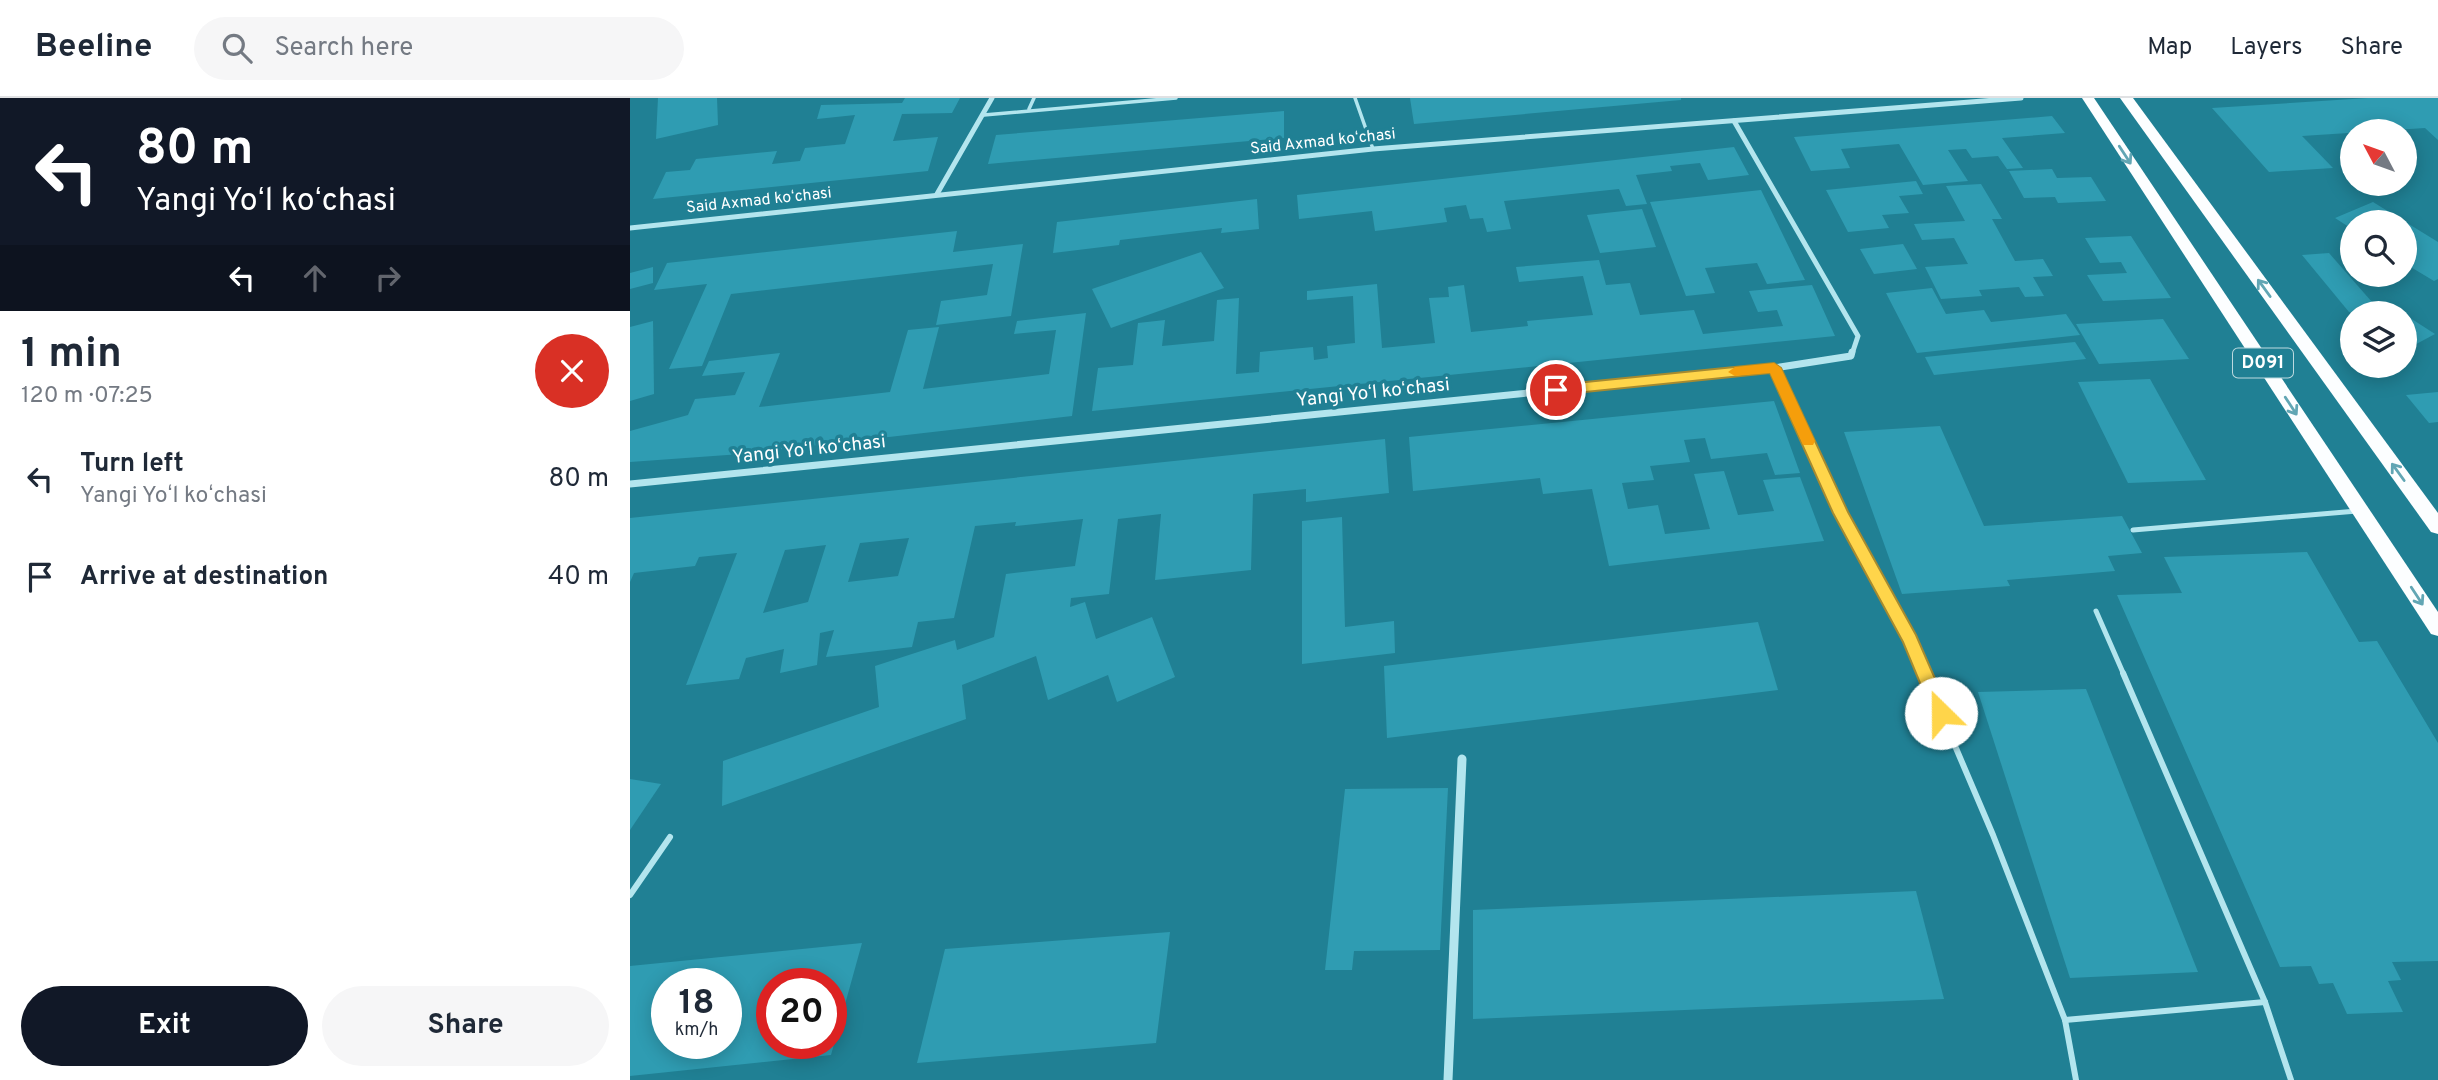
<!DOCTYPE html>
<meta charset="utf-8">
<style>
body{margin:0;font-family:Overpass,sans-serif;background:#f6f6f7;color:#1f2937;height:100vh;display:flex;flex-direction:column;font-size:26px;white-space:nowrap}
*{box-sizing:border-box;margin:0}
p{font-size:23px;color:#747a83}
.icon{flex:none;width:38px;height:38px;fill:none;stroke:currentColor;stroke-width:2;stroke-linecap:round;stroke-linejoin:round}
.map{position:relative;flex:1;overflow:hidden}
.details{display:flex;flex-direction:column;background:#fff;width:630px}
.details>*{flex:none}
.guide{background:#111827;color:#fff;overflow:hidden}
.needle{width:46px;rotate:311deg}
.controls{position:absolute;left:1710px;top:21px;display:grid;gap:14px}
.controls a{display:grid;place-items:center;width:77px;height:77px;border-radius:50%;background:#fff;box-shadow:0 4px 18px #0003;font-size:35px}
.speed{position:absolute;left:21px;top:870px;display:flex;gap:14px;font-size:35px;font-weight:700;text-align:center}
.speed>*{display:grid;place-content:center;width:91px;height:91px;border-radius:50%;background:#fff;box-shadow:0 4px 18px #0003;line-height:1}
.speed small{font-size:18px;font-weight:400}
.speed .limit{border:10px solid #d22;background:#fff;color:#111}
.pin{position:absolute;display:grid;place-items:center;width:60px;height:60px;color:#fff;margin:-30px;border:4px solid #fff;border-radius:50%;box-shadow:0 2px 7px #0007}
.me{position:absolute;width:77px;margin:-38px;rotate:337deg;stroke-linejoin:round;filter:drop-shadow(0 0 5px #0008)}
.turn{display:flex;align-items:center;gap:24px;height:147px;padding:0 21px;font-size:32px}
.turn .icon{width:91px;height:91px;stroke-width:2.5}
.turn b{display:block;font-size:49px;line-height:60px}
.lanes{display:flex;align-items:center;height:66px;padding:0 21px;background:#0003;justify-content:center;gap:35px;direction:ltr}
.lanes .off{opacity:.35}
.round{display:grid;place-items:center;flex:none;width:74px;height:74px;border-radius:37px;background:#f6f6f7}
.summary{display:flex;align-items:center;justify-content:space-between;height:119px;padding:0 21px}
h1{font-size:42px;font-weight:700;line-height:52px}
.cta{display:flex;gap:14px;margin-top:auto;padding:14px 21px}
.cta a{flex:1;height:80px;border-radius:42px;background:#111827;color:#fff;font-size:28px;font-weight:700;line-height:80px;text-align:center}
.cta a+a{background:#f6f6f7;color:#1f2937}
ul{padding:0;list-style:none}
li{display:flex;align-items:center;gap:21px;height:98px;padding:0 21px}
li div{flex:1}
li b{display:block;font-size:26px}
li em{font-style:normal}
header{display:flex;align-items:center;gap:42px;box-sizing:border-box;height:98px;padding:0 35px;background:#fff;border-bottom:2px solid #e0e1e3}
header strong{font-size:33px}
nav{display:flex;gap:38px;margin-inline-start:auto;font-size:24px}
.search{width:490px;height:63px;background:#f6f6f7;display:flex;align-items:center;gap:18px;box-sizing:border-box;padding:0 24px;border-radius:38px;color:#747a83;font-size:26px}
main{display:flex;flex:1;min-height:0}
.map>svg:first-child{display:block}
.building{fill:#2f9cb2;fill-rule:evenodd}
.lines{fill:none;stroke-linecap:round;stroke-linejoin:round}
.service-far2{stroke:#b3e5ee;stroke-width:3.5}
.service-far1{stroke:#b3e5ee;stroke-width:5}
.service{stroke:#b3e5ee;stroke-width:6}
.minor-far2{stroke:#b3e5ee;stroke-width:5}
.minor-far1{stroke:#b3e5ee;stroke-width:7}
.minor{stroke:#b3e5ee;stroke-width:9}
.trunk{fill:#fcfeff;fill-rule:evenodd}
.oneway{stroke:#62a6b4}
.route{fill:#ffd54a;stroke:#a68a30;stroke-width:2}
.slow{fill:#f59e0b}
.labels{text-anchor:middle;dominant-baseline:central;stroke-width:7;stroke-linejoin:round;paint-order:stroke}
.far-street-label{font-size:16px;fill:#fff;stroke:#208094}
.shield{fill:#208094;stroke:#bcd9df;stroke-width:2}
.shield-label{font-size:18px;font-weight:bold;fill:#fff}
.street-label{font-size:19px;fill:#fff;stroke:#208094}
</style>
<header>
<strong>Beeline</strong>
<div class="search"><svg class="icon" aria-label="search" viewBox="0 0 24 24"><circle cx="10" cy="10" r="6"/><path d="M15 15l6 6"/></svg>Search here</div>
<nav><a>Map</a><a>Layers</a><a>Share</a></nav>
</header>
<main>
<section class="details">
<div class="guide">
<div class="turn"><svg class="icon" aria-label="left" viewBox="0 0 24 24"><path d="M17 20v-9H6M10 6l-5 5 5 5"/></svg><div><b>80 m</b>Yangi Yoʻl koʻchasi</div></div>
<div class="lanes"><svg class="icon" aria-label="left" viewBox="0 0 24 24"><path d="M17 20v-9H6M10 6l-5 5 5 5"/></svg><svg class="icon off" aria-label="ahead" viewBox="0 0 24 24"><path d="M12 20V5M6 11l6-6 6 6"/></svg><svg class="icon off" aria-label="right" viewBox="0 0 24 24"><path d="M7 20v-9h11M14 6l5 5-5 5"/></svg></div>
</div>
<div class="summary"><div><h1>1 min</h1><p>120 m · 07:25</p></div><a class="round" style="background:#d93025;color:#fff"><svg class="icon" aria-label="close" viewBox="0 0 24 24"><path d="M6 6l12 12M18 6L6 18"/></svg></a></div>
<ul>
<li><svg class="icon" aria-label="left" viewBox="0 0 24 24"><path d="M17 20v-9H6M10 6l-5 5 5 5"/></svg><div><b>Turn left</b><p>Yangi Yoʻl koʻchasi</p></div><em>80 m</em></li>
<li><svg class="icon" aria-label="arrive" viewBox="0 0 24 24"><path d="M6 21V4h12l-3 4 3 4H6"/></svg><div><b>Arrive at destination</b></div><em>40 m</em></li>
</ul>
<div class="cta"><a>Exit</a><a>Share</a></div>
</section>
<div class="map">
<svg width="1808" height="982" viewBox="0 0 1808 982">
<rect width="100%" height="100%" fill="#208094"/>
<g class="building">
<path d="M28,0H87L88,27L26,41Z"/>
<path d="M275,0H330L322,15L272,16L263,43L308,39L298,73L23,101L36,74L60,72L66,61L147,53L142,66L170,63L175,50L215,46L225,17L187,21L191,7L272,5Z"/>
<path d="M780,0H1051V2L784,26Z"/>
<path d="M1738,0H1808V42L1795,30L1672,38L1703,70L1639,74L1582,10Z"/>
<path d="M654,13V40L358,66L366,37Z"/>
<path d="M1422,18L1435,35L1372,40L1393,70L1377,71L1368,58L1342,60L1336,51L1318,52L1338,83L1293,87L1269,46L1211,51L1220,70L1181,73L1164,39Z"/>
<path d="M1104,49L1119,77L1078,82L1070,65L1040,68L1042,73L1006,77L1017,106L996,108L989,91L874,103L881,131L857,134L853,120L840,121L836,107L814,110L817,124L745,133L742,113L669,121L667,97Z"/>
<path d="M1422,71L1427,80L1461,79L1476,103L1428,105L1425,99L1394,100L1379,73Z"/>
<path d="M1286,83L1293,96L1269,98L1279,115L1252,117L1259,130L1218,134L1196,92Z"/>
<path d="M1351,86L1372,121H1362L1385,163L1413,161L1423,178L1403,179L1414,198L1395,199L1389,189L1349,192L1352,198L1311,201L1295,169L1338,166L1324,140L1292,142L1284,126L1335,123L1316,88Z"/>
<path d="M1131,92L1175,182L1137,186L1127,165L1075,170L1085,195L1056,198L1020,104Z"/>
<path d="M627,101L629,131L591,135L592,130L490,142L489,147L423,155L427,124Z"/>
<path d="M1743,104L1808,144V181L1804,183L1774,165V124H1722V131L1705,120Z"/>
<path d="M1012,111L1026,149L970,155L957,117Z"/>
<path d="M327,133L323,154L393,146L381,218L306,227L311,203L357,197L363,166L101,196L72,268L39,271L77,186L24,192L37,165Z"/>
<path d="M1501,138L1517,163L1541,200L1473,203L1457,177L1497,175L1491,164L1470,165L1455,140Z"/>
<path d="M1273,146L1287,171L1244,176L1230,151Z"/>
<path d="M571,154L594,190L481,230L462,191Z"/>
<path d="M1699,155L1749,212L1719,214L1672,157Z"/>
<path d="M969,162L976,187L1000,185L1010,217L1064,212L1073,236L1153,228L1147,212L1128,214L1119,193L1182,187L1205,238L462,313L468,270L503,267L508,225L535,222L532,248L584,243L587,202L609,200L606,276L629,274L630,254L683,249L684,262L698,260L697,248L725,245L723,198L677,202V193L747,186L752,250L805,245L799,200L819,199L818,189L834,187L841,234L898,228L897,223L963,217L953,178L889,184L886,169Z"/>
<path d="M23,169V185L0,191V175Z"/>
<path d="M1302,190L1316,216L1354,212L1361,224L1436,216L1450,237L1287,255L1256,195Z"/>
<path d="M456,215L442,318L111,356L0,364V333L58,317L65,301L105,297L115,274L72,278L79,263L150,255L129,309L260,294L278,232L309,229L293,291L419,276L426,232L384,236L387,223Z"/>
<path d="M1774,216L1805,236L1777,251Z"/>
<path d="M1533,221L1559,261L1469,266L1446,226Z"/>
<path d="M23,223L24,296L0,303V229Z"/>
<path d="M1445,244L1456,261L1304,277L1295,259Z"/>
<path d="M1520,281L1576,382L1498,385L1448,284Z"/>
<path d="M1808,294V324L1799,325L1776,297Z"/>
<path d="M1144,303L1170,375L1145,377L1137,355L1081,361L1075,340L1054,342L1060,364L1020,368L1024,382L992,385L998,411L1028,407L1035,436L1080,431L1064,376L1094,373L1108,417L1144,413L1133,382L1170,379L1194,443L979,468L962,391L913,396L910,380L783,393L779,339Z"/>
<path d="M1310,328L1354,428L1492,418L1512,455L1478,458L1485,473L1377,482L1380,488L1272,496L1214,334Z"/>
<path d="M755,341L759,395L676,404V391L623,396L621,472L525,482L531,416L488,421L479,496L441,500L440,509L455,504L466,541L522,519L545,579L487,604L478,577L418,602L406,558L332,587L336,621L92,708L93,663L249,609L245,568L325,542L327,552L364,539L376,476L445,468L453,421L385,428L386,424L345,428L324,520L288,524L282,549L196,559L204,532L190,535L187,567L150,575L154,551L116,560L109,581L56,587L107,455L69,459L65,468L4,475L0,484V420ZM279,440L268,478L218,484L230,445ZM196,447L178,504L133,515L155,452Z"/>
<path d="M712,419L715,529L764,523L765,555L672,566V423Z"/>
<path d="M1677,454L1729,544L1747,543L1808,645V863L1762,864L1771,882L1758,883L1773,914L1717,916L1703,885L1689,886L1681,868L1650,869L1487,497L1552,495L1534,459Z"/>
<path d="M1128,524L1148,592L757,640L754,568Z"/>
<path d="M1456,591L1568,874L1440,880L1348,594Z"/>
<path d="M0,681L31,686L0,732Z"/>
<path d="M818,690L810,852L724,853L722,872H695L715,691Z"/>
<path d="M1286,793L1314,901L843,921V812Z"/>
<path d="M540,834L526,945L287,965L315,851Z"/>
<path d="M232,845L201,957L0,978V868ZM37,886H96V945H37ZM142,886H201V945H142Z"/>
</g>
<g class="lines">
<g class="service-far2">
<path d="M725,0L743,51"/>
<path d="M399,11L404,0"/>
<path d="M354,17L546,0"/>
</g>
<g class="service-far1">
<path d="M1144,270L1211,415L1280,542L1295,577"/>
<path d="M1503,432L1727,413"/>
<path d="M1466,513L1494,577"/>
</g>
<g class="service">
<path d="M1294,575L1363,737L1435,922L1446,982"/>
<path d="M1493,575L1635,904L1661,982"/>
<path d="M0,797L40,739"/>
<path d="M1435,922L1635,904"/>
</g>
<g class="minor-far2">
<path d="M1104,23L1228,238L1222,256"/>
<path d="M307,96L362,0"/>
<path d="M0,130L743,51L1391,0"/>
</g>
<path class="minor-far1" d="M0,386L1144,270L1221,258L1222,254"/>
<path class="minor" d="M818,982L832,661"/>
<g class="trunk">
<path d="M1452,0H1464L1808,514V538L1801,536Z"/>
<path d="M1490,0H1503L1808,415V436L1801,434Z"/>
</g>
</g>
<defs><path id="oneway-shaft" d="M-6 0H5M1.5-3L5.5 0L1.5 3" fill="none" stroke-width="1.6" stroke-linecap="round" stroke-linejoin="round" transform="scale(1.75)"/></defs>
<g class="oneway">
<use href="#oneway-shaft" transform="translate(1495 57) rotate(57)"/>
<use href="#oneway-shaft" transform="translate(1634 190) rotate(-126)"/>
<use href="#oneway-shaft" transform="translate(1661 308) rotate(57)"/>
<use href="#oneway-shaft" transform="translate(1768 374) rotate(-126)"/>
<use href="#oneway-shaft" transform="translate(1787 498) rotate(57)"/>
</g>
<path class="route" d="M1144,265L1151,270L1218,414L1286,537L1320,615L1317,621H1305L1273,544L1203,415L1140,275L926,297L919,292L926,287Z"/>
<path class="slow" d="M1144,265L1151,270L1185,343L1183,347H1173L1140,275L1105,278L1098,274L1105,269Z"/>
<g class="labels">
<g class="far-street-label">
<text transform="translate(693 44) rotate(-6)">Said Axmad koʻchasi</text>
<text transform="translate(129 103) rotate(-6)">Said Axmad koʻchasi</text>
</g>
<rect class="shield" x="1603" y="250.5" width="60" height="29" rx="5"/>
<g class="shield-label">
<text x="1633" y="265">D091</text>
</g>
<g class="street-label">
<text transform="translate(743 295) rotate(-6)">Yangi Yoʻl koʻchasi</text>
<text transform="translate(179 352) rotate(-6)">Yangi Yoʻl koʻchasi</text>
</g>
</g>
</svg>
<div class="controls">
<a><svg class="needle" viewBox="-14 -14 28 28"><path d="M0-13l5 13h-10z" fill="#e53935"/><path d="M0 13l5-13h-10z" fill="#747a83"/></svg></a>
<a><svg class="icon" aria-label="search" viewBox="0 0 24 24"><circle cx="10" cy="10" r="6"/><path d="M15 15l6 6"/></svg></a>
<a><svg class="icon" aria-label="layers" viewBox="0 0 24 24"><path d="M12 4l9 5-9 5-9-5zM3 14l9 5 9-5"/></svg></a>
</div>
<div class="speed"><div>18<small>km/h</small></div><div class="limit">20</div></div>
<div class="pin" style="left:926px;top:292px;background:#d93025"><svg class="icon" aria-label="arrive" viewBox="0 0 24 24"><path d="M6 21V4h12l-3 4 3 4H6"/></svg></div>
<svg class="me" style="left:1311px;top:615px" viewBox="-20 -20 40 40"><circle r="19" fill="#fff"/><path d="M0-13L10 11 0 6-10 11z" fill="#ffd54a"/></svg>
</div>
</main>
